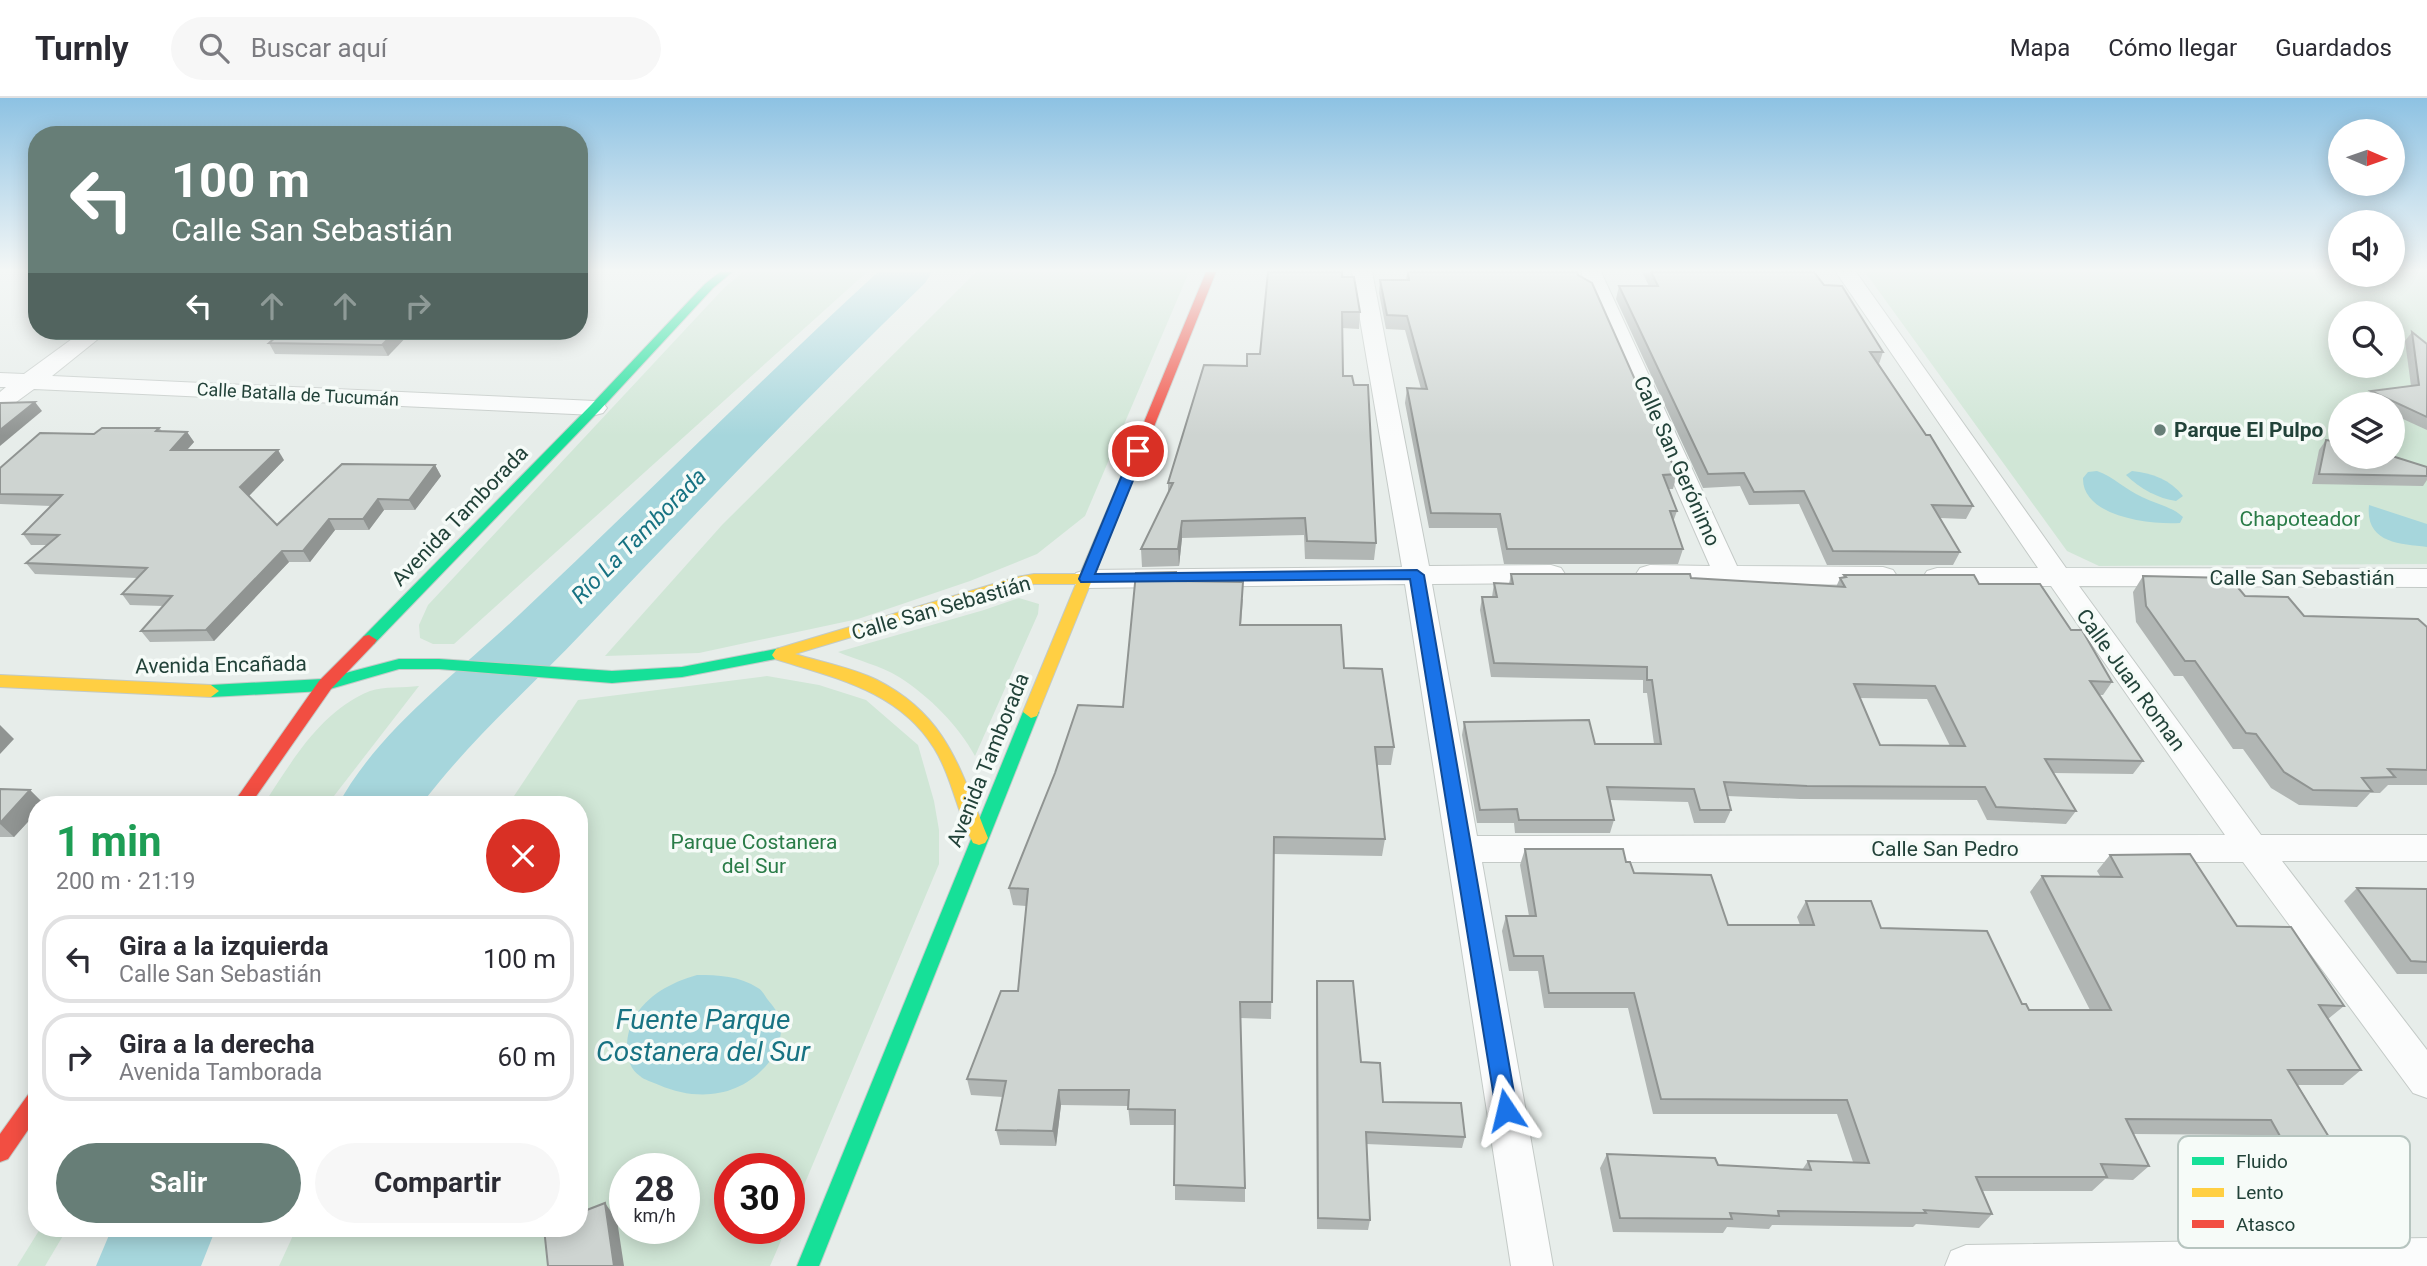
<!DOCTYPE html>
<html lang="es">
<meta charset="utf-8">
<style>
body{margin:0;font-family:Roboto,sans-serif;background:#f7f7f7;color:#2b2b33;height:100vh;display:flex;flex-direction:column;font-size:26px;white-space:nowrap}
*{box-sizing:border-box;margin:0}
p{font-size:23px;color:#7c7c81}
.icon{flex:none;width:38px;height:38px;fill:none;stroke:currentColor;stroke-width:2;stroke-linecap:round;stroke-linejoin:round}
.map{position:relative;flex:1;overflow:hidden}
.side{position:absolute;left:28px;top:698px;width:560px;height:441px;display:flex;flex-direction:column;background:#fff;border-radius:28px;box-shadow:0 4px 18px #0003}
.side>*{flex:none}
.guide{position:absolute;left:28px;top:28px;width:560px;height:214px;border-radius:28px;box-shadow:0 4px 18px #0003;background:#677e77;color:#fff;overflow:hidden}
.needle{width:46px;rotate:92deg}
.tools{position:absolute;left:2328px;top:21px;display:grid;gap:14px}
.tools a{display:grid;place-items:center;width:77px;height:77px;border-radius:50%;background:#fff;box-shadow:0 4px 18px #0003;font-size:35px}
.speed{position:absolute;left:609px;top:1055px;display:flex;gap:14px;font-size:35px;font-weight:700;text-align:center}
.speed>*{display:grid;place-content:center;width:91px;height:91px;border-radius:50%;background:#fff;box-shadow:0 4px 18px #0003;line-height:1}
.speed small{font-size:18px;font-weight:400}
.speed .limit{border:10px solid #d22;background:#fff;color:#111}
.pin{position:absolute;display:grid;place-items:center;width:60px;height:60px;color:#fff;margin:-30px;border:4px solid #fff;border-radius:50%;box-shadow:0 2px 7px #0007}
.me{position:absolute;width:77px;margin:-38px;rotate:350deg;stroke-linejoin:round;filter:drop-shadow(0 0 5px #0008)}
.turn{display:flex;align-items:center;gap:24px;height:147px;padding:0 28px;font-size:32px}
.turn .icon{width:91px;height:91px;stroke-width:2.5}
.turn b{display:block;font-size:49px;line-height:60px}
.lanes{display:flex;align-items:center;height:66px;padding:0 28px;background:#0003;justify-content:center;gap:35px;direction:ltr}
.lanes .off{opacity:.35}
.round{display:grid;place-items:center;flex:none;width:74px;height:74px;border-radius:37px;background:#f7f7f7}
.headline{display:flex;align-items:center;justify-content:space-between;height:119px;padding:0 28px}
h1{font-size:42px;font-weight:700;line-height:52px;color:#1e9e55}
.action{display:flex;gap:14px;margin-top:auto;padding:14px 28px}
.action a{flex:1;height:80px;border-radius:42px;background:#677e77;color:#fff;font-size:28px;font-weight:700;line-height:80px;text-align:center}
.action a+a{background:#f7f7f7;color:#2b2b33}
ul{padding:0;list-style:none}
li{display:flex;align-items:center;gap:21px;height:88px;margin:0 14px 10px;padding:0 14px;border:4px solid #e1e1e2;border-radius:28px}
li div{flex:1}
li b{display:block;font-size:26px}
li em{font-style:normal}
header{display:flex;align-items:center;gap:42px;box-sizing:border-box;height:98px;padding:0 35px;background:#fff;border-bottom:2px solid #e1e1e2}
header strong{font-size:33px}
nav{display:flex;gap:38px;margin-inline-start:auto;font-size:24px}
.search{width:490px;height:63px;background:#f7f7f7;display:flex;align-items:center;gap:18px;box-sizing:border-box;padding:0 24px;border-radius:38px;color:#7c7c81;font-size:26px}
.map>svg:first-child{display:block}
.green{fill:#d0e6d6;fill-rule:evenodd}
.water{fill:#a6d6dc}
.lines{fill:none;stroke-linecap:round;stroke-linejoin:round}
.river{fill:#a6d6dc;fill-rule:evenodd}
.street-casing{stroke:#c4cac7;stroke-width:2}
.fast-casing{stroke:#c2cac7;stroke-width:2}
.slow-casing{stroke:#c2cac7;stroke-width:2}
.jam-casing{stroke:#c2cac7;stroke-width:2}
.street{fill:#fbfcfc;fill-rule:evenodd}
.fast{fill:#16e098;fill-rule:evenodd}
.slow{fill:#ffcf43;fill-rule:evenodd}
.jam{fill:#f24e42;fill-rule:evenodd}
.wall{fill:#b1b6b4;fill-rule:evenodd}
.shaded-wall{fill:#909492}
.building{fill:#ced4d1;stroke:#909492;stroke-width:2;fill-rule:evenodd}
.route{fill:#1a73e8;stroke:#114b97;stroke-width:2}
.poi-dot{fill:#677e77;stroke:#f6fbf8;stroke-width:2.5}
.labels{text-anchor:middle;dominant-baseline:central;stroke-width:7;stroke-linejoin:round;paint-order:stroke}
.far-street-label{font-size:18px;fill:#224239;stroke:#f6fbf8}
.poi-label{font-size:21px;font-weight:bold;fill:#224239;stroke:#f6fbf8;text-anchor:start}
.street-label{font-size:21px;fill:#224239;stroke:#f6fbf8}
.park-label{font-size:21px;fill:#2a7c48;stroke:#f6fbf8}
.water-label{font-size:23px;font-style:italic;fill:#187383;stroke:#f6fbf8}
.near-water-label{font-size:28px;font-style:italic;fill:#187383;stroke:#f6fbf8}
.key{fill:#f6fbf8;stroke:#b6c4bf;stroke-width:2}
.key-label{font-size:19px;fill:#224239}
</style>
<header>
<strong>Turnly</strong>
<div class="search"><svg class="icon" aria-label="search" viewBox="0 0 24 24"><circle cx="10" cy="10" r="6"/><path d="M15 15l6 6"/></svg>Buscar aquí</div>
<nav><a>Mapa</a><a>Cómo llegar</a><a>Guardados</a></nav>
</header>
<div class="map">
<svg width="2427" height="1168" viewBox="0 0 2427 1168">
<rect width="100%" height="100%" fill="#e7edea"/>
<g class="green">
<path d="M743,174H867L454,546H433L420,540L419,527L428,507L724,190Z"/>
<path d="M976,174H1189L1085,418L1037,456L970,483L858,521L699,555L605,558L722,427Z"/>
<path d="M1865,174H2340V177H2392V174H2427V466L2099,468L2067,453ZM2340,215H2392V268H2340ZM2340,306H2392V359H2340Z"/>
<path d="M1019,500L1039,506L1038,516L975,658C958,627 930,599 899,579C881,568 857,562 838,554L984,512Z"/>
<path d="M767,578L819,587L866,602L918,647L934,703L939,732V766L789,1123V1071H730V1130L786,1131L770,1168H279L296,1131L579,1130V707H508L578,602ZM625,1071H684V1130H625Z"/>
<path d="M419,588L327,707H263C292,664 319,614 370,593C384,588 404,590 419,588Z"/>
<path d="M40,1131H67L45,1168H17Z"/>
</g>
<g class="water">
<path d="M2097,373C2114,379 2126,392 2142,399C2156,406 2171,408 2183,419L2180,425C2151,427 2082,419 2083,380L2088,374Z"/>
<path d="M2132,373C2152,375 2171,382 2183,398L2176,403C2159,401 2139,390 2126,377Z"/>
<path d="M2369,407L2427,426V449C2399,446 2365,445 2369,407Z"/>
<path d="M697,877C718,877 740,878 758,890C762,892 765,898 768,902C772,907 778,914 780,920C784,937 777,956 765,969C737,1000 696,1003 659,987C653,984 644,982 640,978C631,972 627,961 627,951C626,910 661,887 697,877Z"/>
</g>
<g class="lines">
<g class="river">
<path d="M878,174H932L925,185C808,298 696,415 584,533C529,591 468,644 421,707H338C378,632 459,574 520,516C640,403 756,286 878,174Z"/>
<path d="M216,1130L201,1168H96L112,1130Z"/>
</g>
<g class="street-casing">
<g id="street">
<path d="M1352,174H1372L1429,468L1551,467L1561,470L1565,476L1561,482L1551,485L1432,486L1477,738L2225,737L2051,488H1937L1927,485L1923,479L1927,473L1937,470H2038L1836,174H1856L2066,470L2427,471V489L2079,488L2261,737H2427V763H2282L2427,952V1000L2413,995L2243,764H1482L1553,1168H1511L1405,486L1086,490L1076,487L1072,481L1076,475L1086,472L1402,469Z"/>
<path d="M1581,174H1601L1737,468L1883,469L1893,472L1897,478L1893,484L1883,487L1650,485L1640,482L1636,476L1640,470L1650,467L1710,468Z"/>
<path d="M83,233H108L52,278L595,303L603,305L607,310L603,315L595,317L34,291L8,310L0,312V294L6,289H0V275L24,276Z"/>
<path d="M2427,1140V1168H1945L1951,1153L1966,1147Z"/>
</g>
</g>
<g class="fast-casing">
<g id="fast">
<path d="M720,174H732L713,190L599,313L374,546H364L361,542L364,538L591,307L705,186Z"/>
<path d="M781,550L786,551L789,555L786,559L682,579L612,585L439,571H399L323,593L211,599L203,593L211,587L323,581L399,561H439L612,573L682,569Z"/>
<path d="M1031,608L1039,614L819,1168H797L1023,614Z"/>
</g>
</g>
<g class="slow-casing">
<g id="slow">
<path d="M1141,342L1147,346L1037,618L1031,620L1023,614L1076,486H1034L1018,489L795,556C821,564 853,570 877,582C948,618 960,672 988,740L985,745L979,747L973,745C957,715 952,679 934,650C899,593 835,580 775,561L772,557L776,551L1017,479L1034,476H1080L1135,346Z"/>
<path d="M0,577L211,587L219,593L211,599L0,589Z"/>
</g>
</g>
<g class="jam-casing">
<g id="jam">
<path d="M1206,174H1216L1147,346L1141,350L1136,349L1135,346Z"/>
<path d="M369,537L377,542L374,546L331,591L250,707H232L319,583L364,538Z"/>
<path d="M37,991V1019L8,1061L0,1064V1036L30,994Z"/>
</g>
</g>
<use href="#street" class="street"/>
<use href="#fast" class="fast"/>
<use href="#slow" class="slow"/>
<use href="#jam" class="jam"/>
</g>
<g class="wall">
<path d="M1407,174H1577L1677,376L1673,391H1668L1677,413L1673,424L1683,451L1678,466H1504L1497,430H1429L1405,305L1407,290L1421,291L1405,232L1386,231L1379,195L1380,182H1406Z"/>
<path d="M1644,174L1824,187L1883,254L1879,266L1973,408L1966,421L1940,420L1960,454L1953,467H1827L1799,406L1749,407L1740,388L1703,390L1616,201L1619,188H1649L1643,176Z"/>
<path d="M1342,179L1360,214L1359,231L1342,230L1343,278L1376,445L1374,462L1305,461L1304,437L1182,440L1179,468L1142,469L1141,451L1168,395V385L1247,268Z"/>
<path d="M283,233H412L388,258L275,256L269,245Z"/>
<path d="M482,233H525L523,235Z"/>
<path d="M2412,234L2427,246V332L2392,316V306H2371L2364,303L2371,293L2411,288L2405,243Z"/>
<path d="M159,330L162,333L187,334L194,344L187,352L284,362L249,398L277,427L435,367L441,378L415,412H384L369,432H335L310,464H289L214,543L150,544L141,533L163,508L130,507L122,496L137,480L35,476L26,465L47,447H31L23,436L51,408L0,406V370L94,336Z"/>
<path d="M2326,342L2427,369V382L2423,388L2312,386L2319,352Z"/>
<path d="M1511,476L1691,480L1836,489L1840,480L1843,479L1844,477L1979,486L2071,532L2112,584L2103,597H2099L2143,663L2133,676L2053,675L2076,713L2066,726L1987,722L1977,702L1800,701L1727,698L1731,712L1725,725H1694L1688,704L1610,702L1614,722L1610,735H1515L1514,725H1477L1462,637L1464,624L1595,646H1654L1647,595H1643V582L1491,579L1480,512L1482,499H1492L1494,485L1509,486ZM1859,600L1927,601L1950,648L1880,647Z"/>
<path d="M2143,478L2245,498L2304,518L2427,529V687H2388L2380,695H2370L2357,709L2299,707L2271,690L2243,651H2233L2183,578H2174L2136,524L2133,494Z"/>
<path d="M1176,483L1243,501L1241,527L1344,570L1394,649L1391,667H1377L1385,741L1382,758L1274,756L1271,921L1240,920L1245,1090V1104L1175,1102V1027H1130L1128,1008L1061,1007L1056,1048L1000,1047L996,1032L1003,999L971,997L967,981L1018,893L1026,808L1013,807L1009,790L1123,609Z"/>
<path d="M0,691L30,692L44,706L37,707V714L14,739H0Z"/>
<path d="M1525,751L1626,764L1634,775L1728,827H1800L1797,819L1806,803L1881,830L2022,906L2029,912H2090L2030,794L2042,778H2100L2097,773L2110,757L2237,828L2344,908L2328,921L2361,972L2343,987H2298L2371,1108L2351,1121L2299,1119L2254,1037L2133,1036L2149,1068L2133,1082L2105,1081L2092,1093H1983L1992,1116L1979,1130L1916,1126L1913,1129L1772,1127L1769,1131L1727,1129L1723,1135L1613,1134L1600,1070L1607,1056L1718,1067L1802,1072L1808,1063L1853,1064L1837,1016H1653L1628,910H1544L1538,873H1509L1502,833L1506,818H1529L1520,767Z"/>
<path d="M2357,790L2427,791V876H2397L2344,803Z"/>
<path d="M1317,883L1383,1004L1465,1039L1462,1050L1366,1046L1370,1122L1368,1132L1317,1131L1316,894Z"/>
</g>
<g class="shaded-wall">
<path d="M396,233H412L388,258L382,247Z"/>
<path d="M35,304L42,313L0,348V332Z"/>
<path d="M187,334L194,344L178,362L171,352Z"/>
<path d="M278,352L284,362L247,400L240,389Z"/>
<path d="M435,367L441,378L415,412L409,402Z"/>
<path d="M378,401L384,412L369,432L363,421Z"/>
<path d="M329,421L335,432L310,464L303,453Z"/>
<path d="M1182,423V440L1179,468L1178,451Z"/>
<path d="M282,453L289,464L214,543L206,532Z"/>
<path d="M0,627L14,641L0,656Z"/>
<path d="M30,692L44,706L37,707V714L14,739L0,726V725Z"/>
<path d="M1059,992L1061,1007L1056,1048L1053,1033Z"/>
<path d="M605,1105L617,1122L624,1168H614Z"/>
</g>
<g class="building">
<path d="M1268,174H1342V179H1354L1360,214H1342L1343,278H1352L1354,287H1368L1376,445L1307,443L1305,420L1182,423L1178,451H1141L1173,385H1168L1204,267L1247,268V256H1260Z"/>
<path d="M1408,174H1577L1578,177L1592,185L1677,376L1663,377L1677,413H1670L1683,451H1507L1500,416L1431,415L1407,290L1427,291L1407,218L1387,217L1380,182H1409Z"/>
<path d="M1651,174H1814L1824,187L1842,188L1883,254H1870L1926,337H1930L1973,408L1932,407L1960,454L1833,453L1804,393L1754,394L1744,375L1708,376L1619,188H1658Z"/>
<path d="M283,233H396L382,247L269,245Z"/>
<path d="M2412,234L2427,246V319L2371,293L2419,287Z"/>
<path d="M35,304L0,332V305Z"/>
<path d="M102,330H159L156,333L187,334L171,352H278L240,389L277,427L342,366L435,367L409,402L378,401L363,421H329L303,453H282L206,532L141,533L172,498L122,496L147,470L26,465L59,437L23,436L62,397L0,396V370L40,335L94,336Z"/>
<path d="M2326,342L2340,344V359L2392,358L2427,369V378L2319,376Z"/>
<path d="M1176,474L1175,483L1243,484L1240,527H1341L1344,570L1382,571L1394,649H1375L1385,741L1274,739L1272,904H1240L1245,1090L1174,1087L1175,1012L1128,1011L1129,992H1059L1053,1033L996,1032L1006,983L967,981L1001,893H1018L1028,791L1009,790L1055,675L1078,607L1123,609L1136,475Z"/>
<path d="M1511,476H1690L1691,480L1845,489L1840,480L1846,479L1844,477H1974L1979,486H2040L2071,532H2082L2112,584L2090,583L2143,663L2045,661L2076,713L1996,709L1985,689L1807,688L1724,684L1731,712H1700L1694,691L1607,689L1614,722H1519L1517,711L1480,712L1464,624L1589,622L1595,646H1661L1652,582H1647V569L1494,565L1482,499H1497L1494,485L1513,486ZM1854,586L1935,588L1965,648L1880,647Z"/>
<path d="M2143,478L2230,480L2245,498L2288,499L2304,518L2418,521L2427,529V672L2388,671L2395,679L2362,680L2372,693L2313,692L2284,674L2256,636L2246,635L2195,563H2185L2146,508Z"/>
<path d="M0,691L30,692L0,725Z"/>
<path d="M1525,751H1623L1626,764H1630L1634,775L1711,777L1728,827H1814L1806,803H1871L1881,830L1987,833L2022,906H2026L2029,912H2111L2042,778L2122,779L2110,757L2190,756L2237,828L2291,829L2344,908L2319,907L2361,972H2288L2371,1108L2318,1106L2271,1022L2126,1021L2149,1068L2101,1066L2107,1079H1976L1992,1116L1924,1112L1926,1115L1778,1113L1779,1118L1730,1115L1732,1121L1620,1120L1607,1056L1715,1060L1718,1067L1811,1072L1808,1063L1869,1065L1847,1002L1661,1001L1634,895H1549L1543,858H1514L1506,818H1536Z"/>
<path d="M2357,790L2427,791V864L2411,863Z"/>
<path d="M1317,883H1353L1361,964L1380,965L1383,1004L1461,1005L1465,1039L1366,1034L1370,1122L1318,1120Z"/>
<path d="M605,1105L614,1168H548L544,1130H579V1115Z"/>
</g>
<linearGradient id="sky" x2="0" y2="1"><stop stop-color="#8dc2e3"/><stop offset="0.51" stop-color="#f4f7f6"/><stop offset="1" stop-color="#f4f7f6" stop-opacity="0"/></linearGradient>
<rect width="2427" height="338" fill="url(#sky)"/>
<path class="route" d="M1138,349L1145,353L1095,476L1417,472L1424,477L1517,1012L1513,1019L1506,1022L1499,1019L1496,1012L1410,481L1081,484L1079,481L1132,353Z"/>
<circle class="poi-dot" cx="2160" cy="332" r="7"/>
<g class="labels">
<g class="far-street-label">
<text transform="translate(298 296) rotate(3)">Calle Batalla de Tucumán</text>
</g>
<g class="poi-label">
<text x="2174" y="332">Parque El Pulpo</text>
</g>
<g class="street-label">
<text transform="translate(1677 363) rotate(66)">Calle San Gerónimo</text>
<text transform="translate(460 418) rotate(-46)">Avenida Tamborada</text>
<text x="2302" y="480">Calle San Sebastián</text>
<text transform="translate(941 510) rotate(-16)">Calle San Sebastián</text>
<text transform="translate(221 567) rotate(-1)">Avenida Encañada</text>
<text transform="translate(2131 582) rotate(54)">Calle Juan Roman</text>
<text transform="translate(988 662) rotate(-68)">Avenida Tamborada</text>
<text x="1945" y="751">Calle San Pedro</text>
</g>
<g class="park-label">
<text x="2300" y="421">Chapoteador</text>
<text x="754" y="744">Parque Costanera<tspan x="754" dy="24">del Sur</tspan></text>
</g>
<g class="water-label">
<text transform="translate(639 438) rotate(-45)">Río La Tamborada</text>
</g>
<g class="near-water-label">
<text x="703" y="921">Fuente Parque<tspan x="703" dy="32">Costanera del Sur</tspan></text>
</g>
</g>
<rect x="2178" y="1038" width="232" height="112" rx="10" class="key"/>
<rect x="2192" y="1059" width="32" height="8" fill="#16e098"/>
<rect x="2192" y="1090" width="32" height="9" fill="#ffcf43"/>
<rect x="2192" y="1122" width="32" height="8" fill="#f24e42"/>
<g class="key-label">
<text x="2236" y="1070">Fluido</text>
<text x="2236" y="1101">Lento</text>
<text x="2236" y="1133">Atasco</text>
</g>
</svg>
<div class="tools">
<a><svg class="needle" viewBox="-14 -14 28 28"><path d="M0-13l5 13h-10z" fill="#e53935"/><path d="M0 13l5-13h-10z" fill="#7c7c81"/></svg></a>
<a><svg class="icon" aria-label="sound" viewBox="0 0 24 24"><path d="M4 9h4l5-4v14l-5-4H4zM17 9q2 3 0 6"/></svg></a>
<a><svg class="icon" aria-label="search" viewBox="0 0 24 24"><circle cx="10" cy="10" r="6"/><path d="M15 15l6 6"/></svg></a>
<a><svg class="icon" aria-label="layers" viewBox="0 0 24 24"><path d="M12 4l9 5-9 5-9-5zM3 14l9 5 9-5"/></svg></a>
</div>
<div class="speed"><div>28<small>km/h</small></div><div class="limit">30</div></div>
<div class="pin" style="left:1138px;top:353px;background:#d93025"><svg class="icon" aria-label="arrive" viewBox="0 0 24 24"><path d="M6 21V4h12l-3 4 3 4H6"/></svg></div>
<svg class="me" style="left:1506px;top:1012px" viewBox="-20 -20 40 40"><path d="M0-17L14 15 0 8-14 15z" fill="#1a73e8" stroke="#fff" stroke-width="4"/></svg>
<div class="guide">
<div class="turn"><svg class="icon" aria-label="left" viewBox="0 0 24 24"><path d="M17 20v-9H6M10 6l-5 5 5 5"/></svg><div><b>100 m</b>Calle San Sebastián</div></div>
<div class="lanes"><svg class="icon" aria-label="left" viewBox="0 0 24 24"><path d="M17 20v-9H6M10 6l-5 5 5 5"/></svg><svg class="icon off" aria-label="ahead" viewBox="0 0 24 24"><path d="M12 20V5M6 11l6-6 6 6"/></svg><svg class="icon off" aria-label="ahead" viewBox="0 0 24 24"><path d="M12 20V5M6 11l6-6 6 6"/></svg><svg class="icon off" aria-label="right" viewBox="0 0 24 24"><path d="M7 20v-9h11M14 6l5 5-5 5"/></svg></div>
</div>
<section class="side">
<div class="headline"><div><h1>1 min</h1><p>200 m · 21:19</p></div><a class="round" style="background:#d93025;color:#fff"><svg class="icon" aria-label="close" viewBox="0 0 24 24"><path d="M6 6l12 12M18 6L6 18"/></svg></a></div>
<ul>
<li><svg class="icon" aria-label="left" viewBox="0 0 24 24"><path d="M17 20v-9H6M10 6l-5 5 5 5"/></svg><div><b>Gira a la izquierda</b><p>Calle San Sebastián</p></div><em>100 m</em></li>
<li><svg class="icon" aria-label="right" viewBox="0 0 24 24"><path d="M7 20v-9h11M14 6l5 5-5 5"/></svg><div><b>Gira a la derecha</b><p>Avenida Tamborada</p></div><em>60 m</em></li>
</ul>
<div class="action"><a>Salir</a><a>Compartir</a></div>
</section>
</div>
